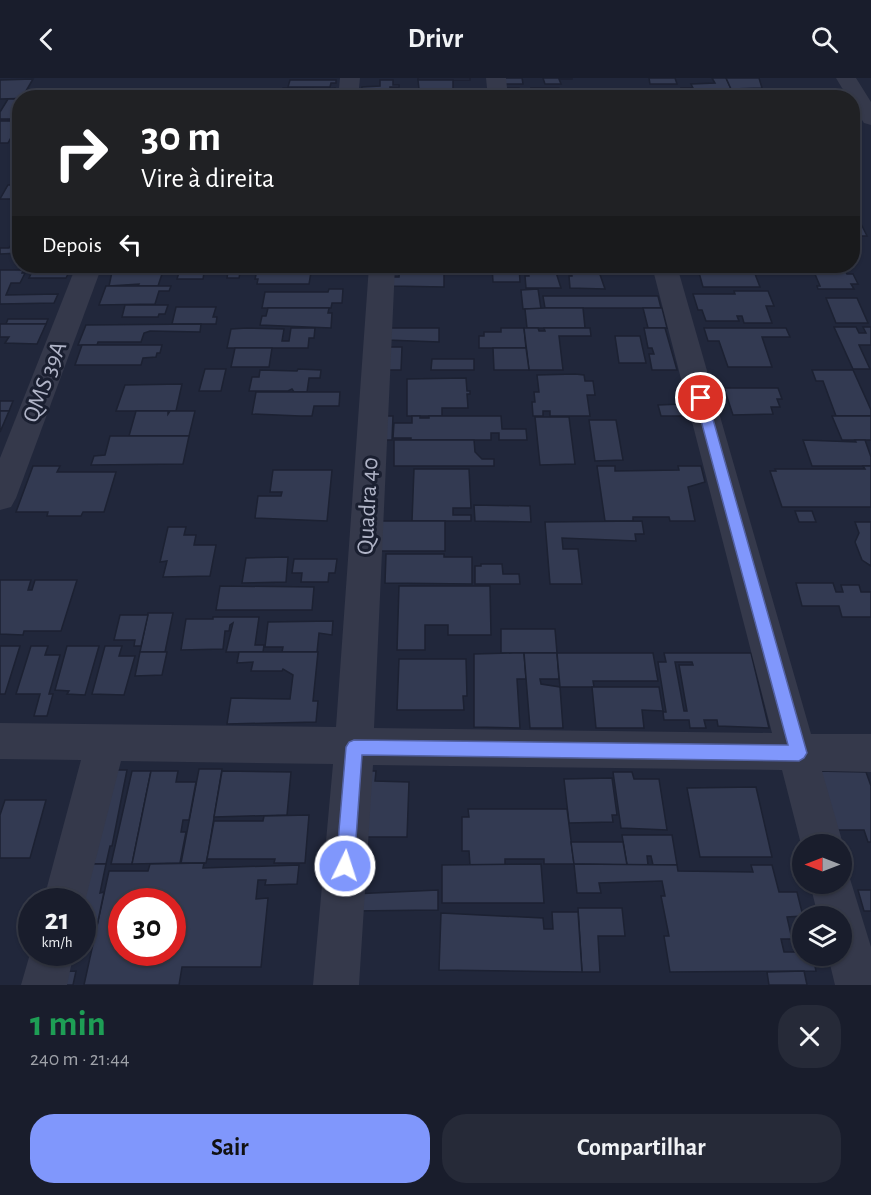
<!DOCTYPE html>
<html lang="pt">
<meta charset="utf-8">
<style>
body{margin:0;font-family:"Alegreya Sans",sans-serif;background:#262a38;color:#f1f3f6;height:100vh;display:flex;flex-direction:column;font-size:22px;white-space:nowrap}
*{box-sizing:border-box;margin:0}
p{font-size:20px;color:#9fa2a9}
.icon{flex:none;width:33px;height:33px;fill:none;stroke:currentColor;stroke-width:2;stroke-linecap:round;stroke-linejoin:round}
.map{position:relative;height:907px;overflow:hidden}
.drawer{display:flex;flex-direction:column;background:#191d2c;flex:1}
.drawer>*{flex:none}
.guide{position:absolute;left:12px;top:12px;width:848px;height:183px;border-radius:24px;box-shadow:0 2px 4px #0004,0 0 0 2px #373b48;background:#202124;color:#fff;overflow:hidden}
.needle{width:39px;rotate:270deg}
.controls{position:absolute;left:792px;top:756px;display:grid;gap:12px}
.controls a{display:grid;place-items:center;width:60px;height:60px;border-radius:50%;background:#191d2c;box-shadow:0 2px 4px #0004,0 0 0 2px #373b48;font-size:30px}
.speed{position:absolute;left:18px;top:810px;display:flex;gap:12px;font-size:30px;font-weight:700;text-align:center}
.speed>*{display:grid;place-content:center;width:78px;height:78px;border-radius:50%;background:#191d2c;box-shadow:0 2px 4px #0004,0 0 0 2px #373b48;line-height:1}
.speed small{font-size:15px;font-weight:400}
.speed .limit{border:9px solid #d22;background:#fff;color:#111}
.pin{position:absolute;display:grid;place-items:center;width:51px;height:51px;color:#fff;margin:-26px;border:3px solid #fff;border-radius:50%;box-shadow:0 2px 6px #0007}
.me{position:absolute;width:66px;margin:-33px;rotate:4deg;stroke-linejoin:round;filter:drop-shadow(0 0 4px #0008)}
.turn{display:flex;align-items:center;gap:21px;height:126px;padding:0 30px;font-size:27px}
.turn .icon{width:78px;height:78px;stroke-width:2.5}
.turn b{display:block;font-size:42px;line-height:51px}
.then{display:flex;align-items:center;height:57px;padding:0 30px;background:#0003;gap:12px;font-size:22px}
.round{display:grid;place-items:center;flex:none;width:63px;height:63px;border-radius:24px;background:#262a38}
.overview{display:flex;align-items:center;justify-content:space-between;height:102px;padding:0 30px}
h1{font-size:36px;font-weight:700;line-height:45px;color:#1e9e55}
.primary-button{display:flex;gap:12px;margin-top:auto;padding:12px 30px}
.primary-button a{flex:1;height:69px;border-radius:24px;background:#8097fc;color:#111;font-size:24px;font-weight:700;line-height:69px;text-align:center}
.primary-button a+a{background:#262a38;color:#f1f3f6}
header{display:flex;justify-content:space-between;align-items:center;height:78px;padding:0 30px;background:#191d2c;font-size:27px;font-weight:700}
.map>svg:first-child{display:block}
.building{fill:#333a52;stroke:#1c2132;stroke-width:1.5;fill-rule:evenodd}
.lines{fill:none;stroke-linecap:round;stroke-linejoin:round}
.minor{fill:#35394b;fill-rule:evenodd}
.route{fill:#8097fc;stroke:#5362a4;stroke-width:1.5}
.labels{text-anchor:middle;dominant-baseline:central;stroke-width:6;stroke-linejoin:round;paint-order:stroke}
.street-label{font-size:24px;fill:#b0b4c7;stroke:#1a1f30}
</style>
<header><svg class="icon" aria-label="back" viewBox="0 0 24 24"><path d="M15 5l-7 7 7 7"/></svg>Drivr<svg class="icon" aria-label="search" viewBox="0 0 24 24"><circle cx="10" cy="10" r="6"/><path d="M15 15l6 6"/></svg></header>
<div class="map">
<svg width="871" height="907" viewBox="0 0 871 907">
<rect width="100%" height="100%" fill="#21273b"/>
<g class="building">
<rect x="418" y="0" width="52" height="2"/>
<path d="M501,0H522L523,6H501Z"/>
<path d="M543,0H572V1H559L561,6H545Z"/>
<path d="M649,0H675L677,6H650Z"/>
<path d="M712,0H726L732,13H703L705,20H683L681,10H693L691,6L715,5Z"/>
<path d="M726,0H759L762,10L731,11Z"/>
<path d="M33,1L26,13L37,15L34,20L0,21V2Z"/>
<path d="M290,2H336V5H331L330,9H288Z"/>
<path d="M380,2H393V7H399V9H390V20H361L362,9L380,8Z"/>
<path d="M418,2H453V17H473V14H484V20H420Z"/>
<path d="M283,10L326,11L335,10L334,20H269L271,14H282Z"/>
<path d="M502,10H519V20H503Z"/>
<path d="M531,10H559L561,20H533Z"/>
<path d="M733,11L770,13L773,20H737Z"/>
<path d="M8,21H20V41H0V34Z"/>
<path d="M0,43H20L8,65H0Z"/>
<path d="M8,107H20V121H0Z"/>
<path d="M852,144H860L867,158H852Z"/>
<path d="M20,154V175L0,176V170H9Z"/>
<path d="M28,188H71L69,192H26Z"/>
<path d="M181,188H230L228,194L204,195L203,201H177Z"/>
<path d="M229,188H241L239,200H227Z"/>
<path d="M258,188H312L309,206H257L258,201H255Z"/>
<path d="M400,188H444V209L391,208L386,199H399Z"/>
<path d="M492,188H519L520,204H493Z"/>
<path d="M528,188H554L561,210H526L525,198H529Z"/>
<path d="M571,188H597L605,211L570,210L569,198H572Z"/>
<path d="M709,188H752L760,209H703L698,191H710Z"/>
<path d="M812,189H843L847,196H853L858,206H851L854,211H818L817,208H820Z"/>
<path d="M138,190H164L158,208H138L139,206L109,208L112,194H137Z"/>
<path d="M0,192H23L22,195H25L20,205H11L6,217L58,216L54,225L0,226Z"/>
<path d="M33,192H70L66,200H29Z"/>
<path d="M106,208H171L169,213H159L155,226L99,227Z"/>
<path d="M329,211H343L342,225H332L331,230H262L265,214H328Z"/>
<path d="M538,211L541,231H523L521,212Z"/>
<path d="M734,213H768L774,228H766L772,245H744L742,238H737L739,243H706L702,232H698L693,216H735Z"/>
<path d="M543,218H658L661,230H545Z"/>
<path d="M826,220H857L868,245H836Z"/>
<path d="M125,227H168L165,236H159L158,239H122Z"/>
<path d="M176,229H216L213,239H217L216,246H172Z"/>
<path d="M268,230H329L328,235H332L331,250L260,247L262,238H266Z"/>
<path d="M545,230H583L585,250H527L525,231Z"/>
<path d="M643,230H662L667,250H648Z"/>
<path d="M8,241H48L46,246H6Z"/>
<path d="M0,246H46L37,266L5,265L9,259H0Z"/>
<path d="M201,246L200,254L150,253L144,255L141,264H98L97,267H78L86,247Z"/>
<path d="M834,249H856L859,255H866L863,249H871V267H859L870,291H853Z"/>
<path d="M247,250L284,251L282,263H289L291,250H315L314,260H309L308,270H227L231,251Z"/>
<path d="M388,250H439V264L387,262Z"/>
<path d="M501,250H524L526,270H479V258H484V254H501Z"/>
<path d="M524,250H538L539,253H545L544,250H590L591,258H559L563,292H529Z"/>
<path d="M644,250H665L677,292H652L649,276H654L652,270H648Z"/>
<path d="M704,250H786L790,259H762L772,289H728L719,263H708Z"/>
<path d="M615,258H640L646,285H619Z"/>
<path d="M82,267H162L160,275H157L156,279L143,280L141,287H75Z"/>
<path d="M382,269H402L401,292H381Z"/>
<path d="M235,270H272L269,289H231Z"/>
<path d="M493,270H526L529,292H494Z"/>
<path d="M432,281H474V292H431Z"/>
<path d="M205,291H226L221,313H199Z"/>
<path d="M298,291L321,292L320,300H309L307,314H294L292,311L288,313H249L252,299H259L260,292L297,293Z"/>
<path d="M812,292H853L871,332V338H836L823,303H816Z"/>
<path d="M575,296L584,297L585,303H593L595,317H587L590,338H550V333H543V338H533L532,324H535L534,314H539L537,297Z"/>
<path d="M466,300L467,313H470V316H467L468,330H442V338H407V301Z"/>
<path d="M182,306L176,333H116L125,307Z"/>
<path d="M724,310H778L782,321H777L780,329H771L773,336L733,337Z"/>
<path d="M256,314H340L339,328H314L312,338H300L252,336Z"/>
<path d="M0,323H13L9,333H0Z"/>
<path d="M682,326L684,338H661L658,327Z"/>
<path d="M0,333H9L0,354Z"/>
<path d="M136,333H168V336L170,333H195L189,358H129Z"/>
<path d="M379,338H393L392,362H378Z"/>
<path d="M412,338H420V340H429V338H501L502,351H526L527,362H499V355H491V362H411V360H393L394,345H412Z"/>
<path d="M832,338H871V362H842Z"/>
<path d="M535,339H569L575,386L540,387Z"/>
<path d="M589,342H616L623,382L595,383Z"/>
<path d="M110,358H189L183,386L91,387L94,378L105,377Z"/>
<path d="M394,362H474L475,374L482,381H494V388H394Z"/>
<path d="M803,362L856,364L855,362H865L871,379V388H812Z"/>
<path d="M33,388H60L57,394H116L104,434H83L81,438H47L48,434H16Z"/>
<path d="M597,388H615V393L679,392L678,388H701L705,404L688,409L695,443H670L669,439H633V443H605Z"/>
<path d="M863,388H871V429H782L770,393H776L775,391H865Z"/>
<path d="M414,391H469L471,430H453V437H471V443H412Z"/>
<path d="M273,392H332L327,443L255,440L258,418H281L282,414H270Z"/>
<path d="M474,427L530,428L531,444L475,443Z"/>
<path d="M795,433H812L816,444H799Z"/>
<path d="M373,443H445V473H371Z"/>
<path d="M642,443L644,456H635L636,463L562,460L563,471H578L582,506H550L545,444Z"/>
<path d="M855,444H871V488L862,482L855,464L859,455Z"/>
<path d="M168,449H186L184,457H196L194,467H216L210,498L163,499L167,483L160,484Z"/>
<path d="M386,476H444V479H472V506L385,505Z"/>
<path d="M288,479L286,504L242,505L246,480Z"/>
<path d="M294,481H337L335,495H329L328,504H301L302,495H292Z"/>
<path d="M481,486H502L503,496H519L520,506H475V488H481Z"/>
<path d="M0,502H31L28,512H32L35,502H77L61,553H24L23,557L0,556Z"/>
<path d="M796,505H833L836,514H843L841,507H859L861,514H871V539H842L839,528H802Z"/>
<path d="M220,508L314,509L312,532H216Z"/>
<path d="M399,508H490L491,557H448V547H425V572H397Z"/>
<path d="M148,535H173L165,574H140Z"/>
<path d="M120,537H148L141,568H134L135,562H114Z"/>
<path d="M213,539H259L255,567H264L263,574H226L233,545L230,547L229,553H225L223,571L181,572L186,541H213Z"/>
<path d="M333,543L332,557L319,555L317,574H282L283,569H265L268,544Z"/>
<path d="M501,551H555L557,575H501Z"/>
<path d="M0,568H20L5,616H0Z"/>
<path d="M31,568H48L45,577H60L49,616H53L47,638H34L40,616H16Z"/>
<path d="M67,568H99L85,617L67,616L69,613L55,612Z"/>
<path d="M105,568H122L119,578H135L124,617L92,616Z"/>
<path d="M140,574H167L162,597L135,598Z"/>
<path d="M239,574H318L313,623H318L316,644L227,646L231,620L290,621L293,597L283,591L282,593H251L253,584L237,585Z"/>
<path d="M513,575H524L526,601H517L520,650L474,649V576Z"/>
<path d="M524,575H557L559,601H540L541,606L560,609L563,650H530Z"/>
<path d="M557,575H653L658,603H593L594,609H560Z"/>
<path d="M664,575H751L769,650L718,648L717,642H704L706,650H690L689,642H664L663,634H666L658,584H666ZM675,584H692L693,587H679L687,633H684Z"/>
<path d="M399,581H466L467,618H463L464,632H397Z"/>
<path d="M592,609H659L663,633L642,632L644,650H596Z"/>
<path d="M199,691H222L208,776L206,785H181Z"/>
<path d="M104,692H127L112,768H110L106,786H80Z"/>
<path d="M132,693H151L132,786H111Z"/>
<path d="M151,693H178L176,704H196L189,742H183L181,754H186L180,785L132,786Z"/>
<path d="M222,693L291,694L287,737L214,739Z"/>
<path d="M359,693H376L375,703L409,704L407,759H360Z"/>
<path d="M815,693L866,694L871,708V764H868L864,752H837Z"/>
<path d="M613,694H632L634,701H659L667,752L621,750Z"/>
<path d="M612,700L617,737H612L613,744L569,745L564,701Z"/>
<path d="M756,709L772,779H700L687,710Z"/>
<path d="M5,722H46L30,780H0V737Z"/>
<path d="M468,731H567L574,786H544V781H505V787H470L469,773H462V739H469Z"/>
<path d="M309,737L305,785H274L275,781H207L214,743H263L264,738Z"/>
<path d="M622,757H672L677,787H653L651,778H647L648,787H627Z"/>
<path d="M571,764H623L627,787L574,786Z"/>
<path d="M204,785L203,790L299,787L297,806L265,807L266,802H258L256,821L268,820L261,889H182L179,907H84L109,793H148L150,786ZM122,824H172V874H122Z"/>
<path d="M80,786H106L100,815L104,814L97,848H82Z"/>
<path d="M541,786L544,825H442V787Z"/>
<path d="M574,786L677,787L678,793L753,794L751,787H772L779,814H797L803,838L787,839L792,861H781L784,874H802V878H813L816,893L670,894L664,858H669L661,818H665L662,803L599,805L601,815H577Z"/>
<path d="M438,812V832L351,833L352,816Z"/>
<path d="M858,812H871V833H864Z"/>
<path d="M578,830H622L625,858H598L600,894H582Z"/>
<path d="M552,834H578L582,894L439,892L441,835L543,840L544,851H553Z"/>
<path d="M76,893L73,907H51L54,894Z"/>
<path d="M804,893L807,907H769L767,894Z"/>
</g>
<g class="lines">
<g class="minor">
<path d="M340,0H360L358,20H338Z"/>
<path d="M486,0H506L508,20H488Z"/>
<path d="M836,0H856L871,24V47L864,45L852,27V20H848Z"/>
<path d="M76,188H102L16,420L11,429L0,432V380Z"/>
<path d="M369,188H395L374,650L772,655L652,188H677L811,656H871V694L822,693L843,766L842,770V766H802V770L782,692L373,687L359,907H313L333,686L121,683L82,835V824H43L81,682L0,681V645L336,649Z"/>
<path d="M842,788L847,791L871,869V907H835L828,878H842V838H818L810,806H842Z"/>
<path d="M32,869V874H74L67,907H21Z"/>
</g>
</g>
<path class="route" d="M701,316L707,320L807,675L804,680L799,683L362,677L354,788L351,794L345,797L339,794L336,788L346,669L349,664L354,662L788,667L695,320Z"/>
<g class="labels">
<g class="street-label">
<text transform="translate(45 304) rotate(-69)">QMS 39A</text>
<text transform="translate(368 428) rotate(-87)">Quadra 40</text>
</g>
</g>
</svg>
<div class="controls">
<a><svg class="needle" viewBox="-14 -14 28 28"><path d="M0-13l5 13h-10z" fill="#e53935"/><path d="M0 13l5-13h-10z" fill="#9fa2a9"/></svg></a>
<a><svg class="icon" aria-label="layers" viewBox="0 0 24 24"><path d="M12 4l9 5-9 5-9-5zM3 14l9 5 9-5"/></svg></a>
</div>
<div class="speed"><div>21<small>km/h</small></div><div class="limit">30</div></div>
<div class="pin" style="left:701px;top:320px;background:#d93025"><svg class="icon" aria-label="arrive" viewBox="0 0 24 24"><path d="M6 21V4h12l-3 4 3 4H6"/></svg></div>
<svg class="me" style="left:345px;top:788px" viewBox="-20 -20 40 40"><circle r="17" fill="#8097fc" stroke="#fff" stroke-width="3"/><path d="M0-11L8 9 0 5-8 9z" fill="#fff"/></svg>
<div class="guide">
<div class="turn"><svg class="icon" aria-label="right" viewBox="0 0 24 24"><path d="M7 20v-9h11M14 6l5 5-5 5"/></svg><div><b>30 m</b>Vire à direita</div></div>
<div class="then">Depois<svg class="icon" aria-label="left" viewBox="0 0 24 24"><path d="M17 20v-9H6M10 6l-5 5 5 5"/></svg></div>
</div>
</div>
<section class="drawer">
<div class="overview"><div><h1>1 min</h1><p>240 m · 21:44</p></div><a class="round"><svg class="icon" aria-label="close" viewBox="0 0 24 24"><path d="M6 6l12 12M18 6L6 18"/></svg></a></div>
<div class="primary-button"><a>Sair</a><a>Compartilhar</a></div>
</section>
